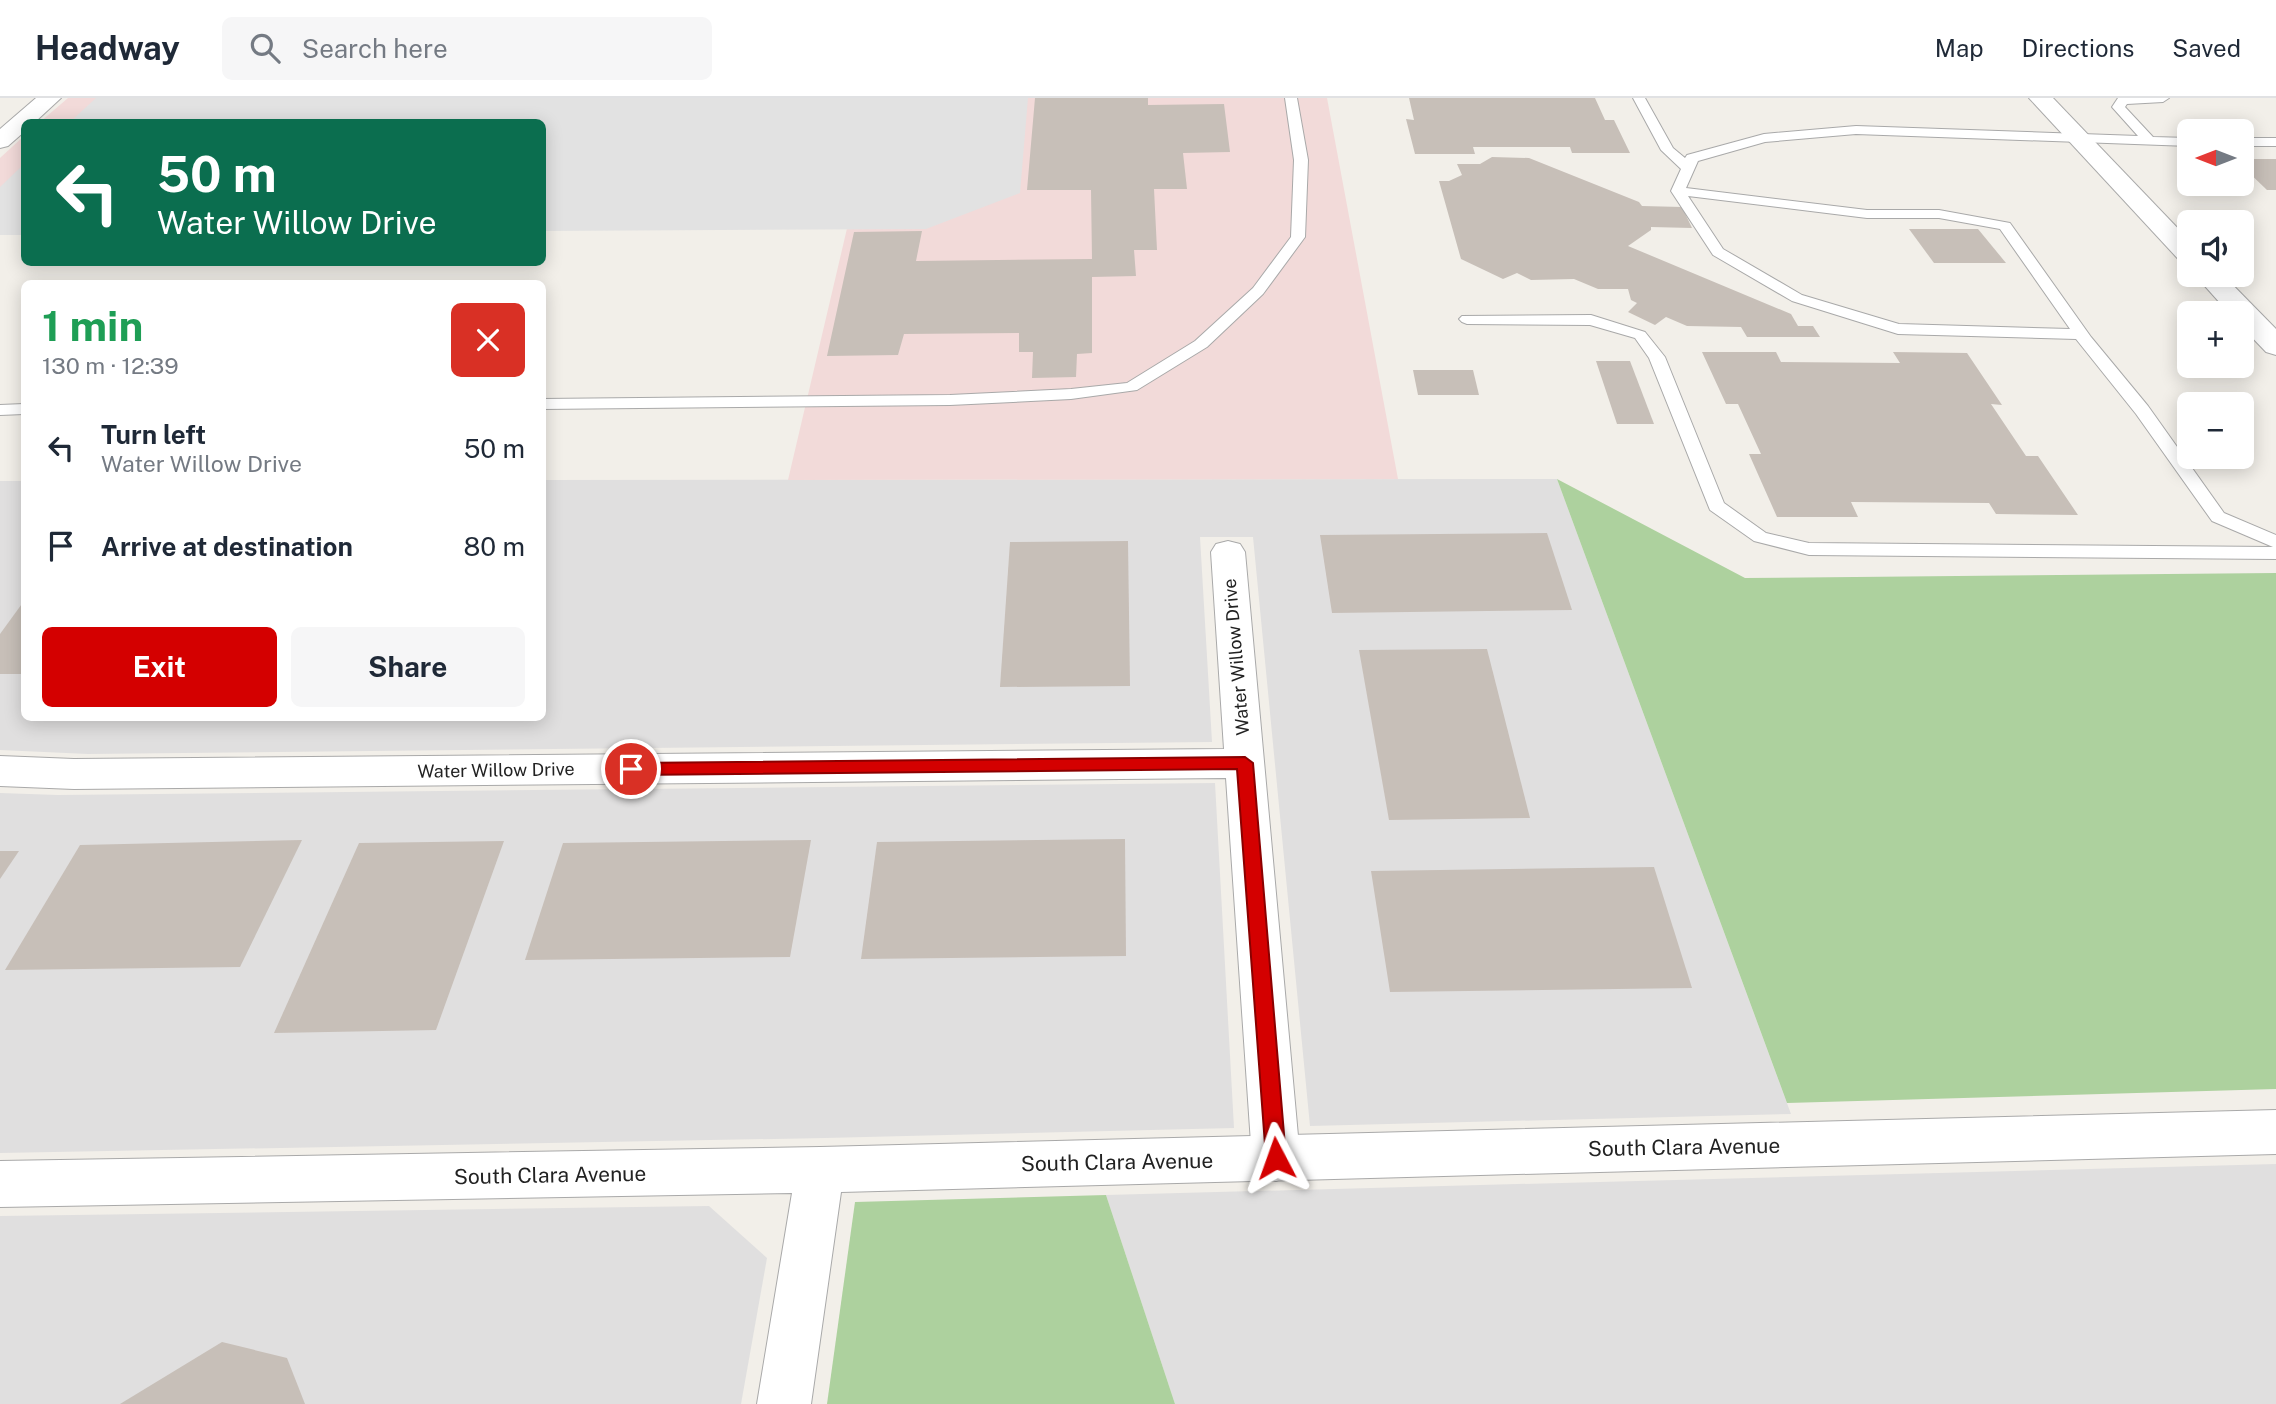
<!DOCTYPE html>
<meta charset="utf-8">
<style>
body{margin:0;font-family:"Public Sans",sans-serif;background:#f6f6f7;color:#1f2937;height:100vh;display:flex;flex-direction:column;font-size:26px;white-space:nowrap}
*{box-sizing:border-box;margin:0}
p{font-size:23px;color:#747a83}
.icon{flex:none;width:38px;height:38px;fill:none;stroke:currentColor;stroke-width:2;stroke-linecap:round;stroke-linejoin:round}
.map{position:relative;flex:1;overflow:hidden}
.details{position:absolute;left:21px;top:182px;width:525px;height:441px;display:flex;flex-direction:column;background:#fff;border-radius:10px;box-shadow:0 4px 18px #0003}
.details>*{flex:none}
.hud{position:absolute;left:21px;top:21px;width:525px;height:147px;border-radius:10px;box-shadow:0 4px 18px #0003;background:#0b6e4f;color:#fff;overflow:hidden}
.needle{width:46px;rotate:270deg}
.tools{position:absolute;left:2177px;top:21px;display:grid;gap:14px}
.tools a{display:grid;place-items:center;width:77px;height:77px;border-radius:10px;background:#fff;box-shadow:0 4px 18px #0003;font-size:35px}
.pin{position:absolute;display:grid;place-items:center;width:60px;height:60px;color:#fff;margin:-30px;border:4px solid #fff;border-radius:50%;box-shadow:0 2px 7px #0007}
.me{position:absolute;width:77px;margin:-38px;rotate:356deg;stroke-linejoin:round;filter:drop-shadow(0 0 5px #0008)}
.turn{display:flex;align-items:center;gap:24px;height:147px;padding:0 21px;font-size:32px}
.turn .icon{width:91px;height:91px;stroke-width:2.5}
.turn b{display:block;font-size:49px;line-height:60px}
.round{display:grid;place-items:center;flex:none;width:74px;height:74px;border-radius:10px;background:#f6f6f7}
.overview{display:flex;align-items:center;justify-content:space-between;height:119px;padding:0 21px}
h1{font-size:42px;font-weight:700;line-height:52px;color:#1e9e55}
.primary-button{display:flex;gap:14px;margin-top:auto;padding:14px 21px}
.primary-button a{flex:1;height:80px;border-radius:10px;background:#d40000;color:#fff;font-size:28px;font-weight:700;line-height:80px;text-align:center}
.primary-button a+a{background:#f6f6f7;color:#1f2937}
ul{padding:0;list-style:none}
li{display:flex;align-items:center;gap:21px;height:98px;padding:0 21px}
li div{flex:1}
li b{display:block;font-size:26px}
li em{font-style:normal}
header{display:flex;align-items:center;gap:42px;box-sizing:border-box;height:98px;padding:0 35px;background:#fff;border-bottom:2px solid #e0e1e3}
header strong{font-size:33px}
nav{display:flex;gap:38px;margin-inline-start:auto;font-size:24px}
.search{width:490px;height:63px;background:#f6f6f7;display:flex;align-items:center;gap:18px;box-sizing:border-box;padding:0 24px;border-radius:10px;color:#747a83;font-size:26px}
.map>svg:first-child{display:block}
.residential{fill:#e0dfdf}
.commercial{fill:#f2dad9}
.forest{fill:#add19e}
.parking{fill:#e2e2e2}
.building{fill:#c7bfb8}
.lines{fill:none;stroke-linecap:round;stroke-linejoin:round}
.service-casing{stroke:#a9a9a9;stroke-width:2}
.minor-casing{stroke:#a9a9a9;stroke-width:2}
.tertiary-casing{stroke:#a9a9a9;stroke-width:2}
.service{fill:#fff;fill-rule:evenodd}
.minor{fill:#fff;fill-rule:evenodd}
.tertiary{fill:#fff;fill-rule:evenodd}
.route{fill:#d40000;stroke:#8a0000;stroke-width:2}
.labels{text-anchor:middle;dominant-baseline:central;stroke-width:5;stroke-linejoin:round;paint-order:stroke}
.street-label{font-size:18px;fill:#222;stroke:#fff}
.near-street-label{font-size:21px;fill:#222;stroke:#fff}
</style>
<header>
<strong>Headway</strong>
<div class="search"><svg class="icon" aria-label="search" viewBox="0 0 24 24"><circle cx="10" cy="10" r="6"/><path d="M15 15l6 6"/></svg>Search here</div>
<nav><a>Map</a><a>Directions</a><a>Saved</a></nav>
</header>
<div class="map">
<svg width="2276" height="1306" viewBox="0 0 2276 1306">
<rect width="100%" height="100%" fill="#f2efe9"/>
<g class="residential">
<path d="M1557,381L1791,1016L1310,1028L1253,439H1200L1212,644L88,656L0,652V383H24V620H542L543,382Z"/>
<path d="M1215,685L1234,1030L825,1040L0,1055V695L58,697Z"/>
<path d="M2276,1066V1306H1175L1106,1097Z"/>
<path d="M709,1108L767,1160L741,1306H0V1118Z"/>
</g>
<g class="commercial">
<path d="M68,0H1327L1398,381L788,382L849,122L542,24H40Z"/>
<path d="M24,38V130L0,131V60Z"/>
</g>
<g class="forest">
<path d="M1557,381L1745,480L2276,475V991L1787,1005Z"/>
<path d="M1106,1097L1175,1306H827L855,1104Z"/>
</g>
<g class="parking">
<path d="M96,0H1028L1020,95L926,131L543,133L542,24H70Z"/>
<path d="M24,66V137H0V89Z"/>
</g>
<g class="building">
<path d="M1035,0H1148V7L1224,6L1230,54L1183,55L1187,91H1154L1157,152H1134L1136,178L1092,179V255L1077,256L1076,279L1032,280L1033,254H1019V235L904,236L898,257L827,258L854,134L922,133L916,163L1092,161L1091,92H1027Z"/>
<path d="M1409,0H1595L1605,22H1614L1630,55H1572L1570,49H1473L1475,56H1415L1406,21L1414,22Z"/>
<path d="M1492,59L1529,60L1639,104L1642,108L1682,109L1692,130L1651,129V132L1628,148L1791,216L1798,228H1813L1820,239H1747L1741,229L1687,228L1666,219L1655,227L1628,214L1637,205L1631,202L1628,191H1598L1574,181L1531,182L1517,175L1503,181L1461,161L1439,83H1449L1462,77L1457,66H1480Z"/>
<path d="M2242,61H2276V92H2267L2242,68Z"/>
<path d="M1909,131H1978L2006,165H1934Z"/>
<path d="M1702,254H1776L1781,264L1900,265L1893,254L1967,255L2002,307L1991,306L2026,358H2038L2078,417L1996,416L1989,405L1851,404L1858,419H1777L1749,356H1761L1738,306H1726Z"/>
<path d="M1596,263H1630L1654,326H1617Z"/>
<path d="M1413,272H1473L1479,297H1418Z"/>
<path d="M1547,435L1572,512L1332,515L1320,437Z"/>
<path d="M1128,443L1130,588L1000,589L1010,444Z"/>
<path d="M24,503V576H0V536Z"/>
<path d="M1487,551L1530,720L1389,722L1359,552Z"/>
<path d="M1125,741L1126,858L861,861L877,744Z"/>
<path d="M302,742L240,869L5,872L80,747Z"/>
<path d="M811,742L790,859L525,862L563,745Z"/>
<path d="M504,743L436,932L274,935L359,745Z"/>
<path d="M0,753H19L0,781Z"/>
<path d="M1654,769L1692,890L1390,894L1371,773Z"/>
<path d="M222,1244L287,1260L305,1306H120Z"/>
</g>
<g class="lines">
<g class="service-casing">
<g id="service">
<path d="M1285,0H1297L1308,62L1305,139L1263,196L1207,249L1137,292L1071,301L950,307L542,311V301L950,297L1071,291L1127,285L1195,243L1253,190L1291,139L1294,62Z"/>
<path d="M1633,0H1645L1673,50L1685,60L1687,57L1764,36L1856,28L2138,38L2112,9L2118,0H2169L2163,4L2127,6L2125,9L2153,39L2189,40V48L1856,36L1765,44L1698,63L1686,90L1867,112H1939L2010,125L2091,239L2148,308L2224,415L2276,437V461L1809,457L1754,443L1710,412L1649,260L1635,240L1590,227L1467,226L1462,224L1459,221L1462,218L1591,217L1645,234L1665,259L1724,405L1766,435L1809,445L2273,449L2212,423L2136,316L2076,241L1898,236L1792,203L1713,157L1671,93L1681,71L1661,52ZM1688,98L1867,120H1939L2000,131L2070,231L1899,226L1802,197L1723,151Z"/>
<rect x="2242" y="40" width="34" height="8"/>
<path d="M24,306V316L0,317V307Z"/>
</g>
</g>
<g class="minor-casing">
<g id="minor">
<path d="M2029,0H2053L2189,142V165L2180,163Z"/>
<path d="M2195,177H2223L2276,231V257L2266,254L2242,229V215H2229Z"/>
<path d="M1228,443L1240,446L1245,454L1300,1060L1293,1076L1276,1083L1259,1076L1252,1060L1226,680L74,691L0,688V658L74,661L1224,651L1211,454L1216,446Z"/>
</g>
</g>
<g class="tertiary-casing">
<g id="tertiary">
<path d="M36,0H61L35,24H24V34L8,48L0,50V31Z"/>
<path d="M2276,1012V1056L841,1094L811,1306H757L792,1095L0,1109V1063L820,1049Z"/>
</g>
</g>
<use href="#service" class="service"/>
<use href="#minor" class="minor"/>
<use href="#tertiary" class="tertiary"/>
</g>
<path class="route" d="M1245,659L1253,665L1286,1060L1283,1067L1276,1069L1269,1067L1266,1060L1237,671L631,677L623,671L631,665Z"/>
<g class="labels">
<g class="street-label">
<text transform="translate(1236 559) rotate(-95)">Water Willow Drive</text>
<text transform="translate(496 672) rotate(-1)">Water Willow Drive</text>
</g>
<g class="near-street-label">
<text transform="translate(1684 1049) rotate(-1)">South Clara Avenue</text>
<text transform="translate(1117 1064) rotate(-1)">South Clara Avenue</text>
<text transform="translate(550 1077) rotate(-1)">South Clara Avenue</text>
</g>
</g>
</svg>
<div class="tools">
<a><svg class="needle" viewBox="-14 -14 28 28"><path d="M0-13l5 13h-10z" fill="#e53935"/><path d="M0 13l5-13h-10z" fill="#747a83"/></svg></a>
<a><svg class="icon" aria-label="sound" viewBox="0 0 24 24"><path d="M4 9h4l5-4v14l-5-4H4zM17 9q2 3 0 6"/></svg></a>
<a>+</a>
<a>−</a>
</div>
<div class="pin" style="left:631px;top:671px;background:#d93025"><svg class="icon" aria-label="arrive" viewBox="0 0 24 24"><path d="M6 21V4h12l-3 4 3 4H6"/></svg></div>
<svg class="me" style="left:1276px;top:1060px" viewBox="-20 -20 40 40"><path d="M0-17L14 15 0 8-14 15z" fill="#d40000" stroke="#fff" stroke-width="4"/></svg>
<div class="hud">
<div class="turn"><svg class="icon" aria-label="left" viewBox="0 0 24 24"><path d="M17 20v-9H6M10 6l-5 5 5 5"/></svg><div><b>50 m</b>Water Willow Drive</div></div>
</div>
<section class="details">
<div class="overview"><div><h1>1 min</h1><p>130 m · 12:39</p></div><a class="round" style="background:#d93025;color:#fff"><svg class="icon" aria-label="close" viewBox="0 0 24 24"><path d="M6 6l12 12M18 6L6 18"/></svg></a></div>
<ul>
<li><svg class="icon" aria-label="left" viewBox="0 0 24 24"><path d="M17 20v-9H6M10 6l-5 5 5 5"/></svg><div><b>Turn left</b><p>Water Willow Drive</p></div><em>50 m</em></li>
<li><svg class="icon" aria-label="arrive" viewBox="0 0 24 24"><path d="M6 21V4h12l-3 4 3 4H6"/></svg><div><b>Arrive at destination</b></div><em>80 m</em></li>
</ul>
<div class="primary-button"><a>Exit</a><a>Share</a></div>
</section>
</div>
